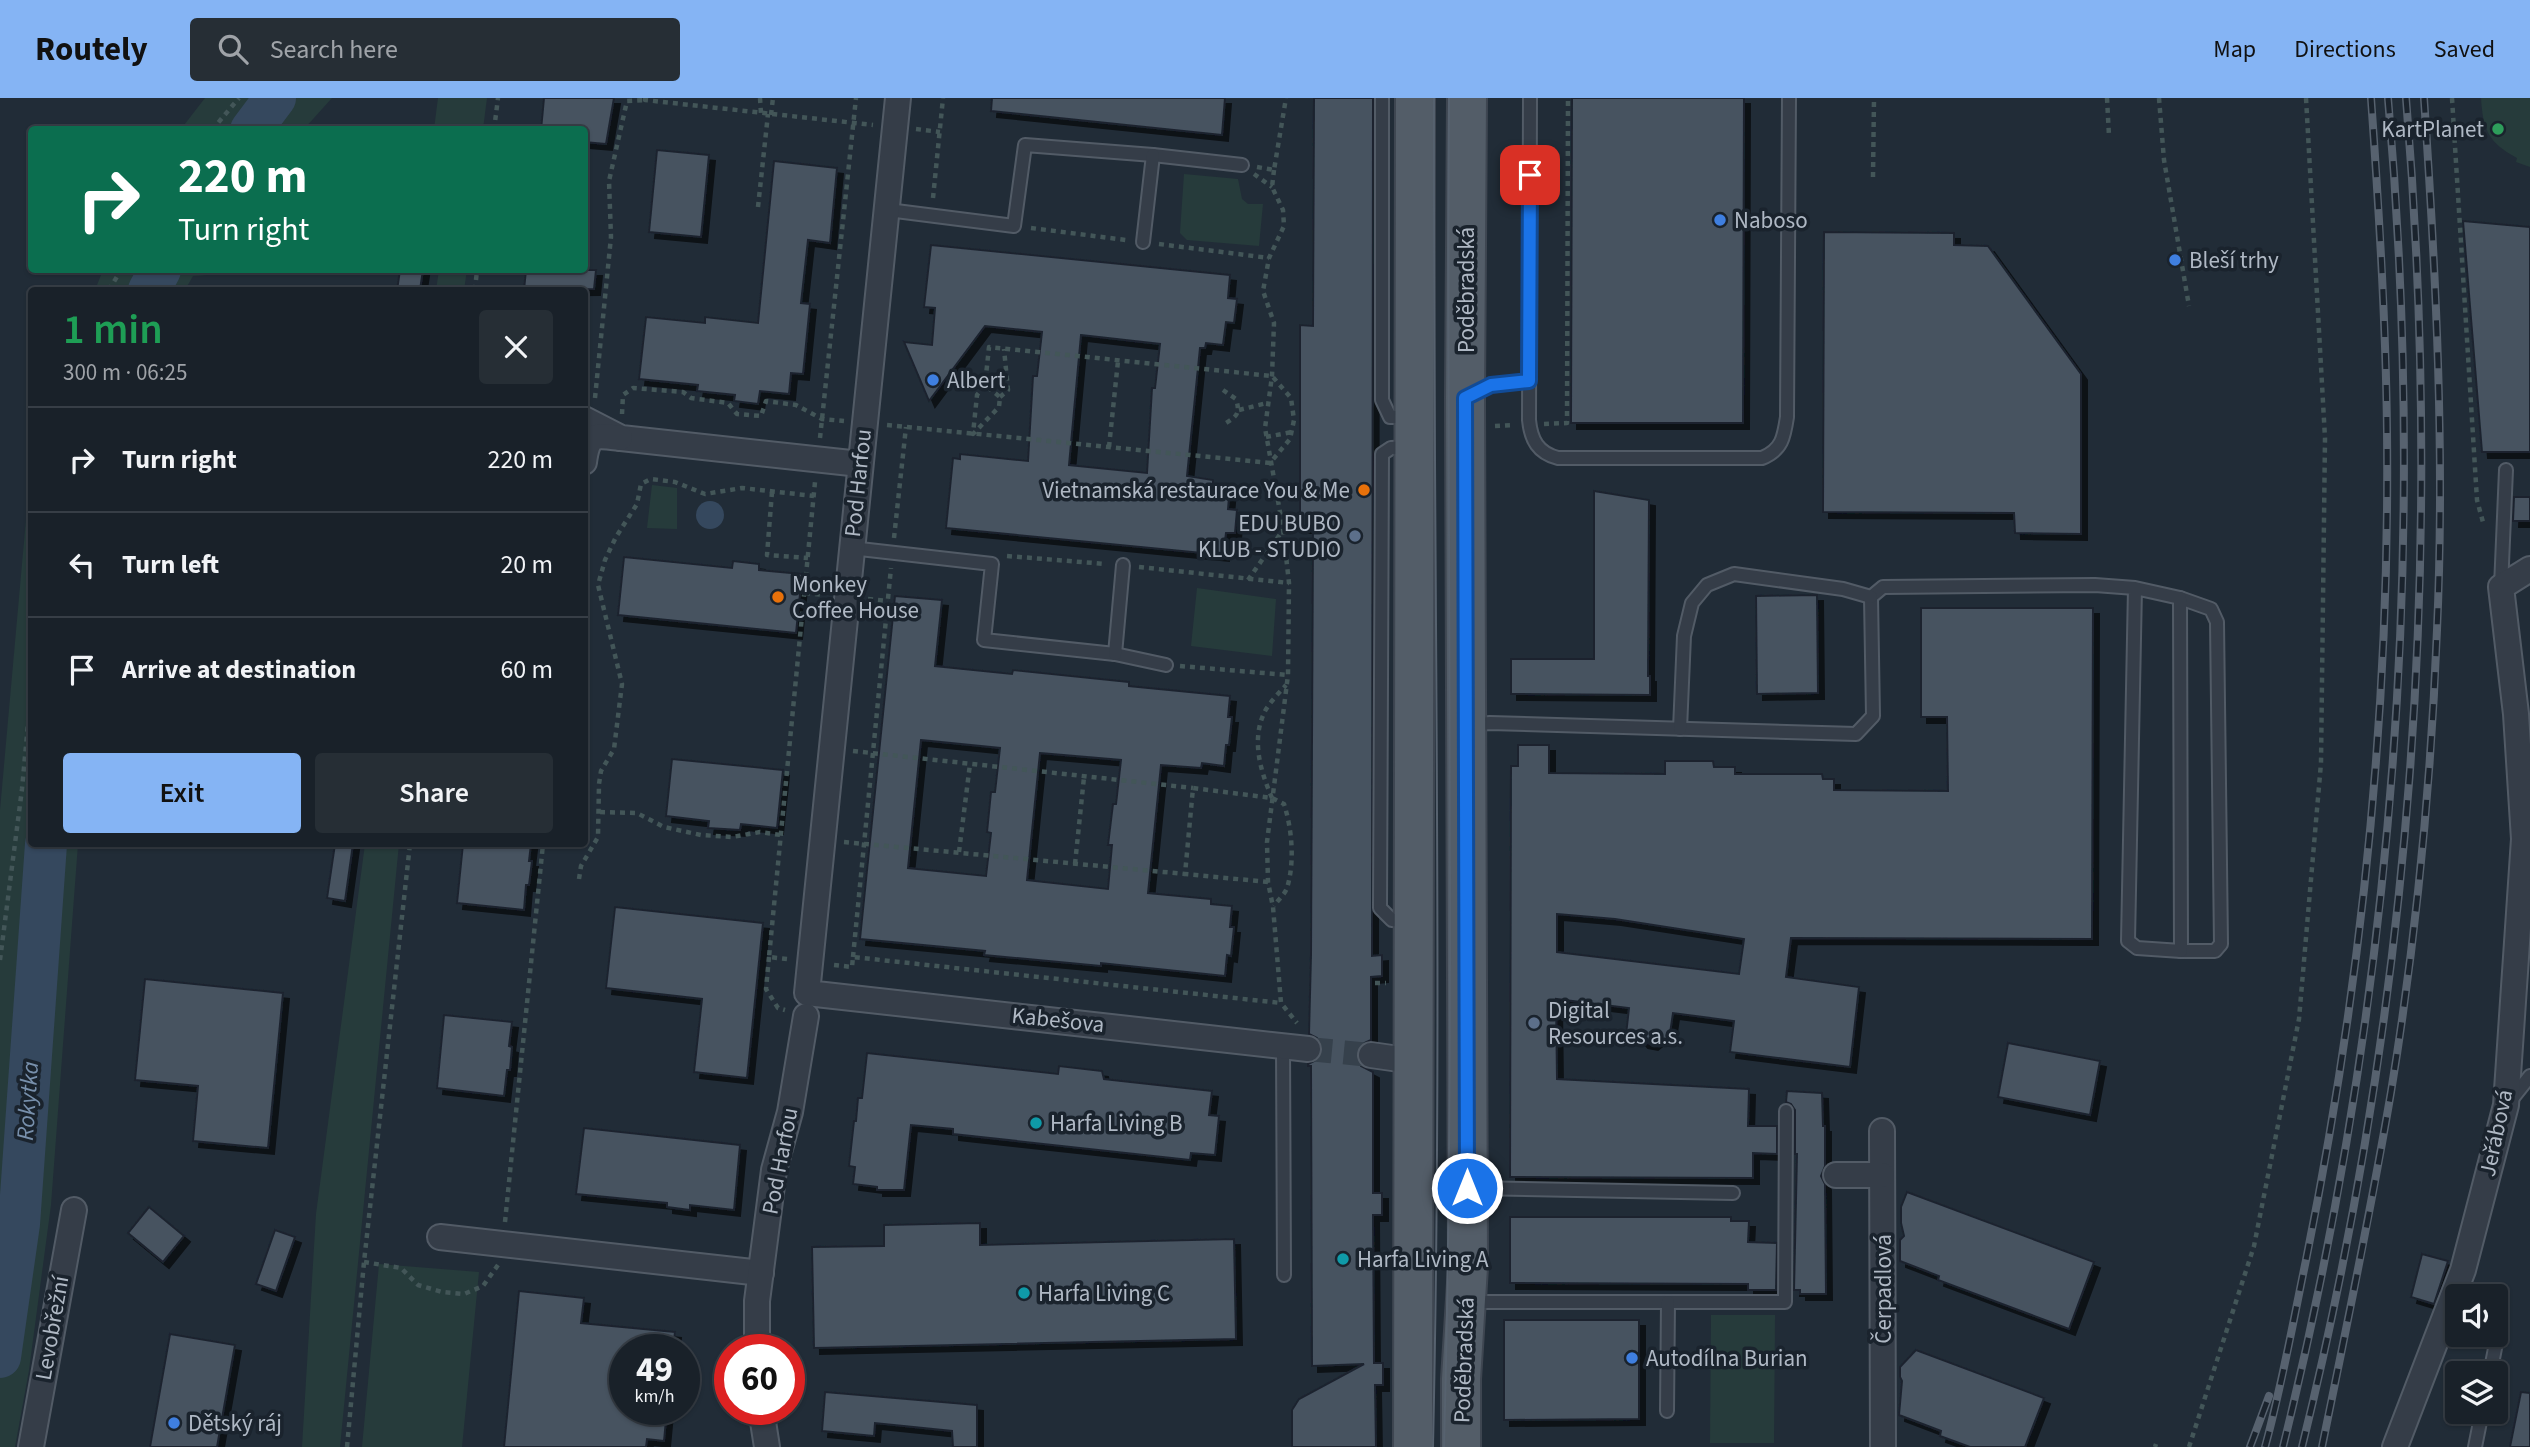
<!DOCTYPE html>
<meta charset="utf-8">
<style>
body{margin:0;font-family:"Source Sans 3",sans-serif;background:#262e35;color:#f1f3f6;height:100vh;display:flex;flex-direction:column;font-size:26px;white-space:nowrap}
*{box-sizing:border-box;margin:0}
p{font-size:23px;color:#9fa3a8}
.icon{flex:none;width:38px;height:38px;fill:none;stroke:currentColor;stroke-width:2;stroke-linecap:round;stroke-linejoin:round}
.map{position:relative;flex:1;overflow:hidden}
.side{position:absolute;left:28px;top:189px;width:560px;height:560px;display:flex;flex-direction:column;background:#192129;border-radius:7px;box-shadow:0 2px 5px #0004,0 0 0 2px #373e46}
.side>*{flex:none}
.guide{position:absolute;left:28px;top:28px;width:560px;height:147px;border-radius:7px;box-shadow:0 2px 5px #0004,0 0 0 2px #373e46;background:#0b6e4f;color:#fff;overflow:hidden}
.buttons{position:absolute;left:2445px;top:1186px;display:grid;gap:14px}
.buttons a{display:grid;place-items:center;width:63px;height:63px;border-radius:7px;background:#192129;box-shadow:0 2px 5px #0004,0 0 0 2px #373e46;font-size:35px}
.speed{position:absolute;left:609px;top:1236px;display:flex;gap:14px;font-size:35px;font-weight:700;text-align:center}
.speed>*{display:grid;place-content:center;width:91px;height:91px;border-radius:50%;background:#192129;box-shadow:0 2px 5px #0004,0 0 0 2px #373e46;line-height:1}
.speed small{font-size:18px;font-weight:400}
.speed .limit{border:10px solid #d22;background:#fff;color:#111}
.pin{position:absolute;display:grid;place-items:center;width:60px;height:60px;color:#fff;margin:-30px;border-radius:14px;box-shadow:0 4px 10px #0006}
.me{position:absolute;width:77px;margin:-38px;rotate:0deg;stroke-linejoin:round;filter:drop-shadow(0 0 5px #0008)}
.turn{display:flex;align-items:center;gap:24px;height:147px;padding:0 35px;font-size:32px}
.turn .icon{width:91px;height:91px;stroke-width:2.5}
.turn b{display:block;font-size:49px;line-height:60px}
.round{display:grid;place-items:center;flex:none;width:74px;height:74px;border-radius:7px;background:#262e35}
.summary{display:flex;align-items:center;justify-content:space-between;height:119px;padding:0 35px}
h1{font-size:42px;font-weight:600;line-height:52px;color:#1e9e55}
.button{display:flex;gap:14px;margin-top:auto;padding:14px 35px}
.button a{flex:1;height:80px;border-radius:7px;background:#85b4f4;color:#111;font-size:28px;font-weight:600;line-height:80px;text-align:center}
.button a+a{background:#262e35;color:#f1f3f6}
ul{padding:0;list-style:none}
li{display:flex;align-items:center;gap:21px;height:105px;padding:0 35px;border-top:2px solid #373e46}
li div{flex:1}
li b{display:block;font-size:26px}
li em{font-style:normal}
header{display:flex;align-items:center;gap:42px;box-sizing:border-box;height:98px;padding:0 35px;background:#85b4f4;color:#111}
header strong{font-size:33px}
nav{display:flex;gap:38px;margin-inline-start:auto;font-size:24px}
.search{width:490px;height:63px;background:#262e35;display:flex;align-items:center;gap:18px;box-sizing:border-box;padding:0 24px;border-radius:7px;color:#9fa3a8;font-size:26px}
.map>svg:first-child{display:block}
.green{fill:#263b3b}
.water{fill:#35485e}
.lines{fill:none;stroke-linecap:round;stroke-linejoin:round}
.river{stroke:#35485e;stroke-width:42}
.building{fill:#475361;stroke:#1c242f;stroke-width:2;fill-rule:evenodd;filter:url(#shadow)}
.street-tunnel{stroke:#36414c;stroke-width:24;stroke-dasharray:24 12;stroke-linecap:butt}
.lane-casing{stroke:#525b66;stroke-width:16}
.street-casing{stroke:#525b66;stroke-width:28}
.primary-casing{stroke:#3e4651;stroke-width:42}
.path{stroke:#435658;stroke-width:4.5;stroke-dasharray:5 5;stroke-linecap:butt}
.lane{stroke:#353d48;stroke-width:12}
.street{stroke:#353d48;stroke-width:24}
.primary{stroke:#535d68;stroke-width:38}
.tram{stroke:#57626f;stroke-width:2}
.rail-casing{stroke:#57626f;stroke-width:8}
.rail{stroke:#1a232d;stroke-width:5;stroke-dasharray:16;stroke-linecap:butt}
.route-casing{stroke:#114b97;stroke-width:18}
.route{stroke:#1a73e8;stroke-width:12}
.leisure-dot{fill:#2e9e5b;stroke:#1a232d;stroke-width:2.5}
.shop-dot{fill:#3f7fe0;stroke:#1a232d;stroke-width:2.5}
.food-dot{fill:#e8710a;stroke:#1a232d;stroke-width:2.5}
.service-dot{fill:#5c6f8a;stroke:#1a232d;stroke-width:2.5}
.culture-dot{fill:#0f9aa8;stroke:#1a232d;stroke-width:2.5}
.labels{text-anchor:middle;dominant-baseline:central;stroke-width:7;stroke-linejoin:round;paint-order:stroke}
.poi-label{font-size:23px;fill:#afb8c4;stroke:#1a232d;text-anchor:start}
.street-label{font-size:23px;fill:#afb8c4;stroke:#1a232d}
.water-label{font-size:24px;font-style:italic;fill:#7890ac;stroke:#1a232d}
</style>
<header>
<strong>Routely</strong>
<div class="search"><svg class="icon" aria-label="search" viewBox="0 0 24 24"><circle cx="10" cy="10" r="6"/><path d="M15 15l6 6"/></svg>Search here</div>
<nav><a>Map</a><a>Directions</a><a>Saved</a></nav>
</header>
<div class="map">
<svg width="2530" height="1349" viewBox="0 0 2530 1349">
<defs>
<filter id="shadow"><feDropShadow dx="6" dy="6" stdDeviation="0" flood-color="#0009"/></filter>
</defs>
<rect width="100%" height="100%" fill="#212c37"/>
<g class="green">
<path d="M205,0H332L304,31H181Z"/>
<path d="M438,0H487L483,31H434Z"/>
<path d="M2481,0H2530V69L2516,64L2517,60C2488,44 2483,32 2481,0Z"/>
<path d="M1184,76L1238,81L1242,101L1248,106H1263L1259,148L1187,142L1180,135Z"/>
<path d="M103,172H212L208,177L193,178L185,192H95Z"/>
<path d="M439,172H467L464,192H436Z"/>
<path d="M31,387L32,746H78L51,1107L29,1272L15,1349H0V712L28,399Z"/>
<path d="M652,387L677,390V431L647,430Z"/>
<path d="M1197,490L1276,501L1272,558L1191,548Z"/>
<path d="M365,746H399L340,1349H302L316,1116Z"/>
<path d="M379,1166L479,1174L462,1349H362Z"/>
<path d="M1711,1217H1775L1774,1345H1710Z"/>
</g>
<circle class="water" cx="710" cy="417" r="14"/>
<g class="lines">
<g class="river">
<path d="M251,32L275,0"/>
<path d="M149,192L160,172"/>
<path d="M0,1259L19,1126L46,746"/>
</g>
</g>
<g class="building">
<path d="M544,0H614L606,46L584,44V32H541Z"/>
<path d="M992,0H1225L1222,37L991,13Z"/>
<path d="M1314,0H1373L1372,858L1382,857V878L1371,879V942L1360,947L1356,956L1361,968L1373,974V1095H1382V1117H1373L1374,1265H1383V1287H1375L1376,1349H1292V1312L1299,1301L1364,1266L1312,1268L1311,968H1308V966L1320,960L1323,952L1317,940L1309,936L1311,857L1313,429H1300V227L1313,228Z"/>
<path d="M1572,0H1744L1743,325H1571Z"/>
<path d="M657,52L709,57L701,139L649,134Z"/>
<path d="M774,63L837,70L830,145L808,142L801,205L810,206L803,276L791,275L789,296L760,293L758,306L734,303L735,297L697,293L698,287L639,281L646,219L705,225V219L758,225Z"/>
<path d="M2463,123L2530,129V354H2482Z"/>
<path d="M1824,134L1954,135V147L1988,148L2081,276V436L2015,435L2014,415L1823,414Z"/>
<path d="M931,147L1230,177L1228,200L1237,201L1234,225L1226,224L1223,247L1206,245L1205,250H1200L1187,378L1213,382V386L1230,388L1228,411L1237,412L1235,435H1226L1223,457L946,430L953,360L960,361V356L1028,363L1033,278H1037L1042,234L985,228L929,303L904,244L932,247L935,210L924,209ZM1081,237L1160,246L1155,290H1152L1147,375L1069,367Z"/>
<path d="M400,172H423L420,192H397Z"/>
<path d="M526,172H596L594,191L524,192Z"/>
<path d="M1594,393L1649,402L1648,578H1650V597L1511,596V561H1594Z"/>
<path d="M2514,399H2530V423H2513Z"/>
<path d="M624,459L732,470L733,463L759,466V472L802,476L796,535L618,517Z"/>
<path d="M1817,497L1818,595L1757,596L1756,498Z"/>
<path d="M895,498L942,502L935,568L1012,576L1013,572L1129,584V588L1230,598L1228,619H1232L1229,647H1226L1224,668L1202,665L1201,670L1161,667L1148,795L1211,801V806L1232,808L1230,829H1234L1231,858L1227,857L1225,878L1101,865V868L984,857L985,853L860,841ZM921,642L1000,650L995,694H991L987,734L991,735L986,778L908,770ZM1040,655L1121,662L1116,706H1113L1108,747H1112L1108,791L1027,782Z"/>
<path d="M1921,510H2093L2092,841L1791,840L1786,879L1859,889L1850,969L1730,954L1734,923L1673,915L1669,942L1658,941L1652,946L1642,944L1637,938L1626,937L1629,910L1556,901L1557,981L1749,991L1748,1028H1777V1056L1753,1055V1080L1510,1079L1511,668H1518V647H1549V675L1665,676V663H1713L1714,669H1735V676H1822L1823,681H1834V692L1948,693L1947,619H1921ZM1557,816L1615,821L1744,841L1739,876L1557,854Z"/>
<path d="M672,661L783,672L777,730L741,726L740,732L708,730L709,723L666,718Z"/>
<path d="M335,746H353L345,803L327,800Z"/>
<path d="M463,746H531L529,763H532L529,787H526L524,812L457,805Z"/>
<path d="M615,809L763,825L747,980L694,974L702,901L606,890Z"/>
<path d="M145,881L283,895L268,1050L193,1043L198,988L135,982Z"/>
<path d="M444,917L512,924L509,948L512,949L510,972H507L504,998L437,990Z"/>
<path d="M2008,945L2100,963L2090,1017L1998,999Z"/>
<path d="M867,955L1058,976L1059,968L1102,973L1104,981L1212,993L1209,1017L1219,1018L1215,1057L1191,1055L1190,1062L953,1036V1031L911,1027L904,1092H877V1089L853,1086L855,1069L849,1068L854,1023H856L858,1000H862Z"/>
<path d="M1787,993L1822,995L1823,1028H1825V1068L1821,1078L1825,1086L1826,1196H1800V1192H1794L1797,1056H1795V1012L1791,1006L1786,1004Z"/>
<path d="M584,1030L740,1047L734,1112L690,1107V1112L667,1109V1105L576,1096Z"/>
<path d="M1907,1094L2094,1164L2069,1231L1938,1182L1939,1178L1900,1163V1142L1904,1138L1901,1125V1109Z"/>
<path d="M149,1109L184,1138L163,1164L128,1135Z"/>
<path d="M1510,1119H1731V1123H1749L1748,1144L1777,1145L1776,1192H1748V1186L1510,1185Z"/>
<path d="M980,1125V1147L1234,1141L1236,1241L814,1250L812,1149L884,1148V1127Z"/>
<path d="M275,1132L295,1139L276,1193L256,1186Z"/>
<path d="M2422,1156L2448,1163L2434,1206L2411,1199Z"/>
<path d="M519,1193L584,1200L581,1225L675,1234L673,1251H625V1311H667L664,1343L647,1341L646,1349H504Z"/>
<path d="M1504,1222H1639V1321L1504,1322Z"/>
<path d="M170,1236L235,1247L217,1349H150Z"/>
<path d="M1916,1252L2044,1300L2025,1349H1970L1940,1338L1941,1333L1899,1317L1902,1283L1900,1279V1269Z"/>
<path d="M825,1294L977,1307V1349H953L952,1333L875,1325L874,1338L822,1333Z"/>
<path d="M2521,1294L2530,1295V1349H2510Z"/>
</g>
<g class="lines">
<path class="street-tunnel" d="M1308,951L1371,957"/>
<g class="lane-casing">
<g id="lane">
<path d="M1382,0V302L1390,319H1412"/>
<path d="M1530,0L1529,322C1531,342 1538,355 1558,360H1762C1782,352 1784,339 1787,319L1789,0"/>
<path d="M888,112L1014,128L1025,47L1153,57L1242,67"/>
<path d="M1143,144L1153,57"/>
<path d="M1471,296L1491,287L1529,283"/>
<path d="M851,450L992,466L984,542L1115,556L1166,567"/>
<path d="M2501,489L2506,372"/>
<path d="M2180,500L2211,511L2217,524L2221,846L2215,853H2181"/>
<path d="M1115,556L1123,467"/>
<path d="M1469,627L1490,625L1856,636L1873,618L1871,499L1883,489L2095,487L2135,490L2128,843L2137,850L2181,853L2180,500L2135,490"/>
<path d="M1680,631L1684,538L1692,505L1707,487L1734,476L1843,491L1871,499"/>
<path d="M1408,823L1392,822L1380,810L1382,356L1391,350L1411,349"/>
<path d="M1283,947L1284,1177"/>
<path d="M2511,1002L2530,978"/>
<path d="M1471,1090L1733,1095"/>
<path d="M1470,1204H1785L1786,1013"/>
<path d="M2490,1276L2497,1240"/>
<path d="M1667,1313L1668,1204"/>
<path d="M2475,1349L2482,1314"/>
</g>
</g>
<g class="street-casing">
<g id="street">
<path d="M898,0L807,895L1308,951"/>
<path d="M584,321L621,340L860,366"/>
<path d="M584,364C588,335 594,337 620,340"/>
<path d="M1371,957L1413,963"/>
<path d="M1882,1033L1883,1349"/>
<path d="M1836,1077H1882"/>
<path d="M440,1139L761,1175"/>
<path d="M757,1251V1203L774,1072L790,1014L806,918"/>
<path d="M761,1311L767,1349"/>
<path d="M31,1349L74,1112"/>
<path d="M2395,1349L2463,1172L2506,1007L2524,741L2516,616L2501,489L2530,471"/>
</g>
</g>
<g class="primary-casing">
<g id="primary">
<path d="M1413,1349L1415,0"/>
<path d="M1461,1349V1281L1468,1169L1465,300L1467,0"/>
</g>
</g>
<g class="path">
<path d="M645,0V2L873,27"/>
<path d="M760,0L761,16"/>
<path d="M2107,0L2109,38"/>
<path d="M2159,0L2164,62L2189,208"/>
<path d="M2452,0L2477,402L2484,428"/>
<path d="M771,17L773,0"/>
<path d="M916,31L940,34"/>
<path d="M212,32L239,0"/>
<path d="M494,32L498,0"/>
<path d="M1257,69L1274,72L1286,0"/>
<path d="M1274,72L1272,89L1283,112L1284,128L1269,160L1263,193L1274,225L1272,278L1265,330L1283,431L1289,485L1288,577L1267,744L1268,784L1273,809L1281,905L1297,925"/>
<path d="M1254,76L1272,89"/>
<path d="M1873,79L1874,0"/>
<path d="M933,100L943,0"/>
<path d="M758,109L768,16"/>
<path d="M1031,130L1126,142"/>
<path d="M1159,146L1269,160"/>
<path d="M109,192L121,172"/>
<path d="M475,192L477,172"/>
<path d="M1223,292L1236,301C1240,314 1238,318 1226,325"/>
<path d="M1000,299L1008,292L1004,251"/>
<path d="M595,300L611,139L609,83L627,3L645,2"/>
<path d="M1239,312L1267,305"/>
<path d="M622,316L623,297L633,290L683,294L691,300L728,305L737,316L761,318L766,303L796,307L822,321L844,323"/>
<path d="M1544,326L1567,325L1568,0"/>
<path d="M887,327L1270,365L1290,341L1294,322L1291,300L1272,278L989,249L985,287L977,297L973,336L999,309L1000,299L985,287"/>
<path d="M1495,328L1514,327"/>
<path d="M1266,339L1292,334"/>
<path d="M820,340L856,0"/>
<path d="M1109,349L1118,263"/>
<path d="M772,394L767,457L808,460"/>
<path d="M894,440L906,329"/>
<path d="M1007,458L1106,466"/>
<path d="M1139,469L1289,485"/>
<path d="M1248,482L1283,432"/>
<path d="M805,495L824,497"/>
<path d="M868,501L888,503"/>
<path d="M1180,568L1288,577"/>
<path d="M853,653L1193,690"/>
<path d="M1272,700C1260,672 1251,641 1265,613C1270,604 1279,595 1286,587"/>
<path d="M600,714L637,715L664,729L701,737L732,739L760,734L781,737"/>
<path d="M844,744L1185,776"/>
<path d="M959,754L970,666"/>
<path d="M1075,766L1084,679"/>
<path d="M579,781L581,768L598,739L599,686L601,673L614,651L622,586L598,487L605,462L616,439L637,406L641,386L651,381L675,384L705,396L742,390L814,398"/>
<path d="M1268,784L1185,776L1193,690L1272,700L1284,706C1292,731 1295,764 1287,790C1285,796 1278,802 1274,808"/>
<path d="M769,859L766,891L778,910L785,912"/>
<path d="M853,859L891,470"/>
<path d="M787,861L769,859L815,384"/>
<path d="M0,862L22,691L32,582"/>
<path d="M834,867L852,869L853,859L1281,905"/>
<path d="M1375,885H1386"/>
<path d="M505,1124L543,746"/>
<path d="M364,1164L401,1170L418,1187L442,1194L464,1196L483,1188L498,1167"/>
<path d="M347,1349L364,1164L410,746"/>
<path d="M2155,1349L2156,1346"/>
<path d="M2189,1349L2254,1148L2299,921L2321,665L2325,340L2306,0"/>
</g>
<use href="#lane" class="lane"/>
<use href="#street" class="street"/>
<use href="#primary" class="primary"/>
<g class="tram">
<path d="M1433,1349C1443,899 1433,450 1434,0"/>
<path d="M1444,1349C1456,900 1446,450 1449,0"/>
</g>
<g class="rail-casing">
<g id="rail">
<path d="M2250,1349L2269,1298"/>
<path d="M2265,1349C2282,1287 2293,1224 2306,1162C2361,890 2390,612 2387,334C2386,223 2379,111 2371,0"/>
<path d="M2283,1349C2393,904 2428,456 2388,0"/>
<path d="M2302,1349C2412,903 2444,457 2406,0"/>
<path d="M2322,1349C2346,1231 2371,1113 2391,994C2416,841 2431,686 2437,532C2445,354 2436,177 2424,0"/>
</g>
</g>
<use href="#rail" class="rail"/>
</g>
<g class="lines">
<g class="route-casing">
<path id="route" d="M1467,1090L1465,300L1491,287L1529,283L1530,77"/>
</g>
<use href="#route" class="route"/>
</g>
<circle class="leisure-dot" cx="2498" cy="31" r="7"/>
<g class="shop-dot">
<circle cx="1720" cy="122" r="7"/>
<circle cx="2175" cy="162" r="7"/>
<circle cx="933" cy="282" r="7"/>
<circle cx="1632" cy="1260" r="7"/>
<circle cx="174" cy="1325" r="7"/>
</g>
<g class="food-dot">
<circle cx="1364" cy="392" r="7"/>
<circle cx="778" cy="499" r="7"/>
</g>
<g class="service-dot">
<circle cx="1355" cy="438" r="7"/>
<circle cx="1534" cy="925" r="7"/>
</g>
<g class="culture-dot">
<circle cx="1036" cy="1025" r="7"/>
<circle cx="1343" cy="1161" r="7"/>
<circle cx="1024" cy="1195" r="7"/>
</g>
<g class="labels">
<g class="poi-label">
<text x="2484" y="31" text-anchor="end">KartPlanet</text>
<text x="1734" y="122">Naboso</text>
<text x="2189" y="162">Bleší trhy</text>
<text x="947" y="282">Albert</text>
<text x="1350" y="392" text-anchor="end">Vietnamská restaurace You &amp; Me</text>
<text x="1341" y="425" text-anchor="end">EDU BUBO<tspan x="1341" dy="26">KLUB - STUDIO</tspan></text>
<text x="792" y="486">Monkey<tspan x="792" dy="26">Coffee House</tspan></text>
<text x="1548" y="912">Digital<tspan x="1548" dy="26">Resources a.s.</tspan></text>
<text x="1050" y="1025">Harfa Living B</text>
<text x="1357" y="1161">Harfa Living A</text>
<text x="1038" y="1195">Harfa Living C</text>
<text x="1646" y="1260">Autodílna Burian</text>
<text x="188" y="1325">Dětský ráj</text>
</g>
<g class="street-label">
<text transform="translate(1466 192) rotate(-90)">Poděbradská</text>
<text transform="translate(858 385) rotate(-84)">Pod Harfou</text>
<text transform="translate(1058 922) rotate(6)">Kabešova</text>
<text transform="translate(2496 1035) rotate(-78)">Jeřábová</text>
<text transform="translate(780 1063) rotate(-79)">Pod Harfou</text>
<text transform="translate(1883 1191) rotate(-90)">Čerpadlová</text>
<text transform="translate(52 1230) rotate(-80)">Levobřežní</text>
<text transform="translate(1464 1262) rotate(-88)">Poděbradská</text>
</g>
<g class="water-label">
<text transform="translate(28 1003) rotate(-86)">Rokytka</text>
</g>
</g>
</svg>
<div class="buttons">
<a><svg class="icon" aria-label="sound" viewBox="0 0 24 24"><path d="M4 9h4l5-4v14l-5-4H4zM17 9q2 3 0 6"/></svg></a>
<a><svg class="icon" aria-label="layers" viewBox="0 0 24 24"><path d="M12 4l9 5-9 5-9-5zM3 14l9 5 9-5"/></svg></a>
</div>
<div class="speed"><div>49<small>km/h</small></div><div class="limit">60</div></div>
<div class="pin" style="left:1530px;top:77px;background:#d93025"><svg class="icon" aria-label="arrive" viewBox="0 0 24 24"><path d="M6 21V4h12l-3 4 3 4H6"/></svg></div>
<svg class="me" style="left:1467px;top:1090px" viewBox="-20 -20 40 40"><circle r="17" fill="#1a73e8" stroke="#fff" stroke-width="3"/><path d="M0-11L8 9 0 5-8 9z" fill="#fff"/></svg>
<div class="guide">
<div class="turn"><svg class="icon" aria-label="right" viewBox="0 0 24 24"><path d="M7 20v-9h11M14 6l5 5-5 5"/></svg><div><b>220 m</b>Turn right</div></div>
</div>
<section class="side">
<div class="summary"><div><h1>1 min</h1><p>300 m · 06:25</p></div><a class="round"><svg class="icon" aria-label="close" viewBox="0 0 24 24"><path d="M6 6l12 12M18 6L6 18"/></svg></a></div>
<ul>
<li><svg class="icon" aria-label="right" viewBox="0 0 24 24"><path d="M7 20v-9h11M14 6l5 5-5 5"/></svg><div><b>Turn right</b></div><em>220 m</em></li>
<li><svg class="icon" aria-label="left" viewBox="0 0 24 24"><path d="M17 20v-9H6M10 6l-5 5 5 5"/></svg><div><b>Turn left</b></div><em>20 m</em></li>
<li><svg class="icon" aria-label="arrive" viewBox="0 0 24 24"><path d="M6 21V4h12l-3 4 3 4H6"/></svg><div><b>Arrive at destination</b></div><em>60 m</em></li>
</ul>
<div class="button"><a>Exit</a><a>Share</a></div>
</section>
</div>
